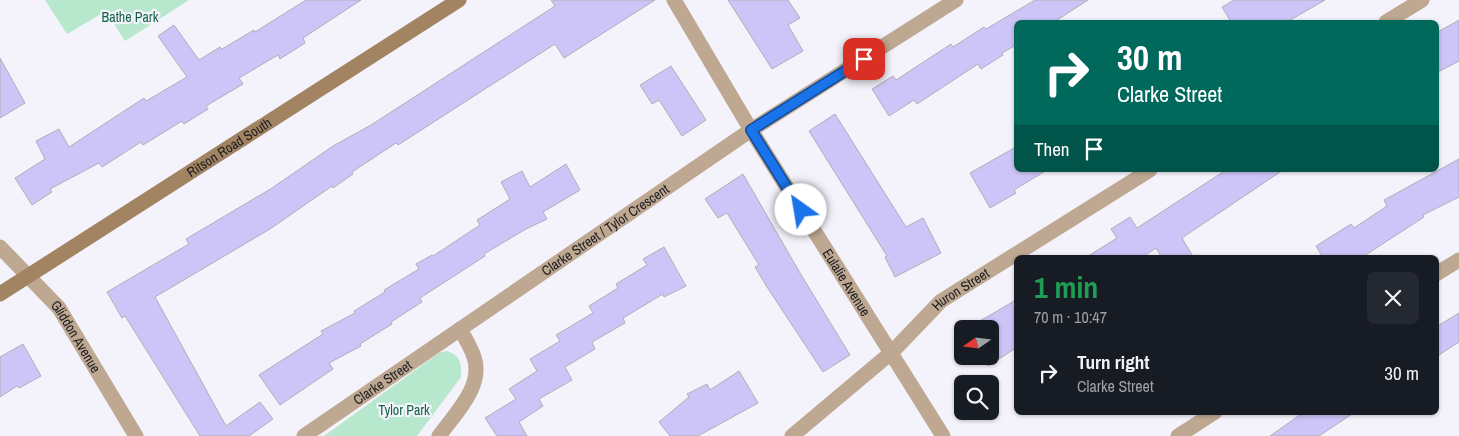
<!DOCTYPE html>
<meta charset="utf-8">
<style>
body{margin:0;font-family:"Archivo Narrow",sans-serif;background:#242831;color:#f1f3f6;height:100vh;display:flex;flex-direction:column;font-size:19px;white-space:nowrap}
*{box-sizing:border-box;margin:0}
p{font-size:16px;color:#9ea1a6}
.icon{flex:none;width:28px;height:28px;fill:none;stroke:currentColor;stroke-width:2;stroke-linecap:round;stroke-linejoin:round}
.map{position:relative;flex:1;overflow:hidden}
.panel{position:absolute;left:1014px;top:255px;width:425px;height:160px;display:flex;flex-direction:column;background:#171b24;border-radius:8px;box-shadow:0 1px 4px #0004}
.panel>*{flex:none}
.banner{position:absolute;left:1014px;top:20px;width:425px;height:152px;border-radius:8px;box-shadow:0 1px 4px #0004;background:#00695c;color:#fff;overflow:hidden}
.needle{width:32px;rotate:256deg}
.tools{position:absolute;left:954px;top:320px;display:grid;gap:10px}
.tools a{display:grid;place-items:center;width:45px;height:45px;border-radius:8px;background:#171b24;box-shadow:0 1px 4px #0004;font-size:25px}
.pin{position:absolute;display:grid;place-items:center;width:42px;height:42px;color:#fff;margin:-21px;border-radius:10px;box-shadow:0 2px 8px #0006}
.me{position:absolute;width:55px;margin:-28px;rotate:328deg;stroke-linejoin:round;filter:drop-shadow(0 0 4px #0008)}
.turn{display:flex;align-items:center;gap:18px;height:105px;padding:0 20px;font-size:22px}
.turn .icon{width:65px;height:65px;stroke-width:2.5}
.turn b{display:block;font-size:35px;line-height:42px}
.then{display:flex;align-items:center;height:48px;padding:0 20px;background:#0003;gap:10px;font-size:19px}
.round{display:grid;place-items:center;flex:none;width:52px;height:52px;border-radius:8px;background:#242831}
.headline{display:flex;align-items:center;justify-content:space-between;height:85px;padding:0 20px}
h1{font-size:30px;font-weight:700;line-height:38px;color:#1e9e55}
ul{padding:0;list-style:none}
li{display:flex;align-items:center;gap:15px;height:65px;padding:0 20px}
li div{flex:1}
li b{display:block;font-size:19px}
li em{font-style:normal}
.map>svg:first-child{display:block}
.green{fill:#b7e7cc}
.building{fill:#cdc4f7;stroke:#b0afb7}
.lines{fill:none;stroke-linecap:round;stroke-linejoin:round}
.minor{stroke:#bea892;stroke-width:15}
.secondary{stroke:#a28362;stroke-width:15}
.route-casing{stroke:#114b97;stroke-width:12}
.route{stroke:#1a73e8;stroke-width:9}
.labels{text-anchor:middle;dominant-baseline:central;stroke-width:4.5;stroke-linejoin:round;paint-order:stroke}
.park-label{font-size:14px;fill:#126543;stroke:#f4f3fb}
.street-label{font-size:14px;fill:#202023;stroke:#f4f3fb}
</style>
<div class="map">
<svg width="1459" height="436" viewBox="0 0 1459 436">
<rect width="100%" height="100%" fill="#f4f3fb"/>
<g class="green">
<path d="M45,0H189L125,41L106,11L67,34Z"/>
<path d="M446,351C460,354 462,364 461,377L417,436H324L439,353Z"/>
</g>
<g class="building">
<path d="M306,0H361L303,38L305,43L280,59L278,55L239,78L243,84L206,106L208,109L184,124L182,121L143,145L141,142L102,167L99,163L50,189L52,192L32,205L15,178L45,159L36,141L59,129L69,147L144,98L146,101L187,77L158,36L174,25L199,60L220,47L222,49L254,30L255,32Z"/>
<path d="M551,0H655L564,58L555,44L398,145L396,143L352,172L353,174L333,188L332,186L270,229L155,297L226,426L260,402L273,419L249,436H200L125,316L122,318L107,292L189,244L186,239L272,188L333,146L371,125L555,6Z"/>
<path d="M728,0H788L800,18L788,25L803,51L772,69Z"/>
<path d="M1035,0H1088L1054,22H1016V45L1002,53L1003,55L981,69L978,64L917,104L914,100L889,116L872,89L893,76L896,80L951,44L953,47L984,27L986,29Z"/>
<path d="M1234,0H1325L1287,22H1231L1222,7Z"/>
<path d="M1459,20V61L1436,73V33Z"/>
<path d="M0,58L25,103L0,118Z"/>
<path d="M671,66L706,120L682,136L659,100L652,104L640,85Z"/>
<path d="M835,114L906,227L923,218L941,253L895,277L885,257L887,256L809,131Z"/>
<path d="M1016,147V170H1047L1014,190L1016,193L990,208L970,173Z"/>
<path d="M1459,159V197L1423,215L1424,217L1361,258H1323L1316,246L1351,224L1354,228L1387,206L1384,200Z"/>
<path d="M566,164L580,190L543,212L547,219L526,229L484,254L485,256L420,298L422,302L391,322L392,324L360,344L361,346L329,363L333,369L280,405L259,375L323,334L321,331L355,313L354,311L385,292L384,290L419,269L416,264L432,255L433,256L480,225L477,220L510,199L501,182L522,171L530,187Z"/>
<path d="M1226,170H1283L1182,238L1194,258H1162L1156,248L1141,258H1085L1117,238L1111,229L1130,217L1137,228Z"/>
<path d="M743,174L800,273L850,355L823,372L767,287L755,267L759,265L727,213L718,218L705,199Z"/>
<path d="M664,247L686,286L664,297L663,294L623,318L625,323L592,342L595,349L565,367L572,380L539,399L543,406L519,422L527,436H497L485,418L516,399L509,389L537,371L530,359L560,341L556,335L593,313L589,306L618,288L616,284L647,265L643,259Z"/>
<path d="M1016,300V348L988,366L982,356H990V329H966Z"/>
<path d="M1459,313V342L1436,357V327Z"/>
<path d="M23,344L41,376L19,388L17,386L0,397V357Z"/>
<path d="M739,371L758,403L698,436H670L659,422L689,397L687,394L707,384L710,390Z"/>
<path d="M1304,412H1355L1319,436H1270Z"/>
</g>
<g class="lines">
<g class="minor">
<path id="s1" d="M674,0L751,130L943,436"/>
<path d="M1386,22L1422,0"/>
<path id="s2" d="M0,247L59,308L136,436"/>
<path d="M1436,274L1459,260"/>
<path id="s3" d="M304,436L751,130L956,0"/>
<path d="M439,436C455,414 484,386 474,357C471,347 465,338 460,329"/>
<path id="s4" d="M792,436L892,352L941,301L1150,170"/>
<path d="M1178,436L1215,412"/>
</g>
<path class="secondary" id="s5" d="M0,294L459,0"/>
</g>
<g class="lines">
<g class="route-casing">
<path id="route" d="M801,210L751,130L864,59"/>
</g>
<use href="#route" class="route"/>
</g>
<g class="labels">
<g class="park-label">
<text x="130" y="17">Bathe Park</text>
<text x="404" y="410">Tylor Park</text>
</g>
<g class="street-label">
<text stroke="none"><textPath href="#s5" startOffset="272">Ritson Road South</textPath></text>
<text stroke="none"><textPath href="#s3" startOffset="365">Clarke Street / Tylor Crescent</textPath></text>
<text stroke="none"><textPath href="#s1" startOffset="331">Eulalie Avenue</textPath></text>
<text stroke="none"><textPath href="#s4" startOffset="224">Huron Street</textPath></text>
<text stroke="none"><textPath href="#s2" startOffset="118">Gliddon Avenue</textPath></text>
<text stroke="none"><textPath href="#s3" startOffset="95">Clarke Street</textPath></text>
</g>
</g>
</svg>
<div class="tools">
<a><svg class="needle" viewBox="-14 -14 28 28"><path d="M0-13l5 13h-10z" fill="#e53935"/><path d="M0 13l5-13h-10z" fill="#9ea1a6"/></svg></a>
<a><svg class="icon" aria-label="search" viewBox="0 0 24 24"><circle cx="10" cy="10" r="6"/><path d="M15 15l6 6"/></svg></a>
</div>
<div class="pin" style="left:864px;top:59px;background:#d93025"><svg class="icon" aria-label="arrive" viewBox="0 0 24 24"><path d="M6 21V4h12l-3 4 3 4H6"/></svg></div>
<svg class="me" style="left:801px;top:210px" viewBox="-20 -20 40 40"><circle r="19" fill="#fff"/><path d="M0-13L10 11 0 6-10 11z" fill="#1a73e8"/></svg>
<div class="banner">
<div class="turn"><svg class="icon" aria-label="right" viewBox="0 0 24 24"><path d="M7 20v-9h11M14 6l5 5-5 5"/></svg><div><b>30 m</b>Clarke Street</div></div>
<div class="then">Then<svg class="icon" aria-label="arrive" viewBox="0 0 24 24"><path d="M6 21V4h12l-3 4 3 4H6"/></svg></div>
</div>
<section class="panel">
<div class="headline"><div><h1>1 min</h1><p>70 m · 10:47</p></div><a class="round"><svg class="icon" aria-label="close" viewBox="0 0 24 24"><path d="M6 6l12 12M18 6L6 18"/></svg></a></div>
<ul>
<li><svg class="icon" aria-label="right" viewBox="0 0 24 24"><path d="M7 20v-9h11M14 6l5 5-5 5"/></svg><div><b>Turn right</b><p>Clarke Street</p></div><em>30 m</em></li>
</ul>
</section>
</div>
